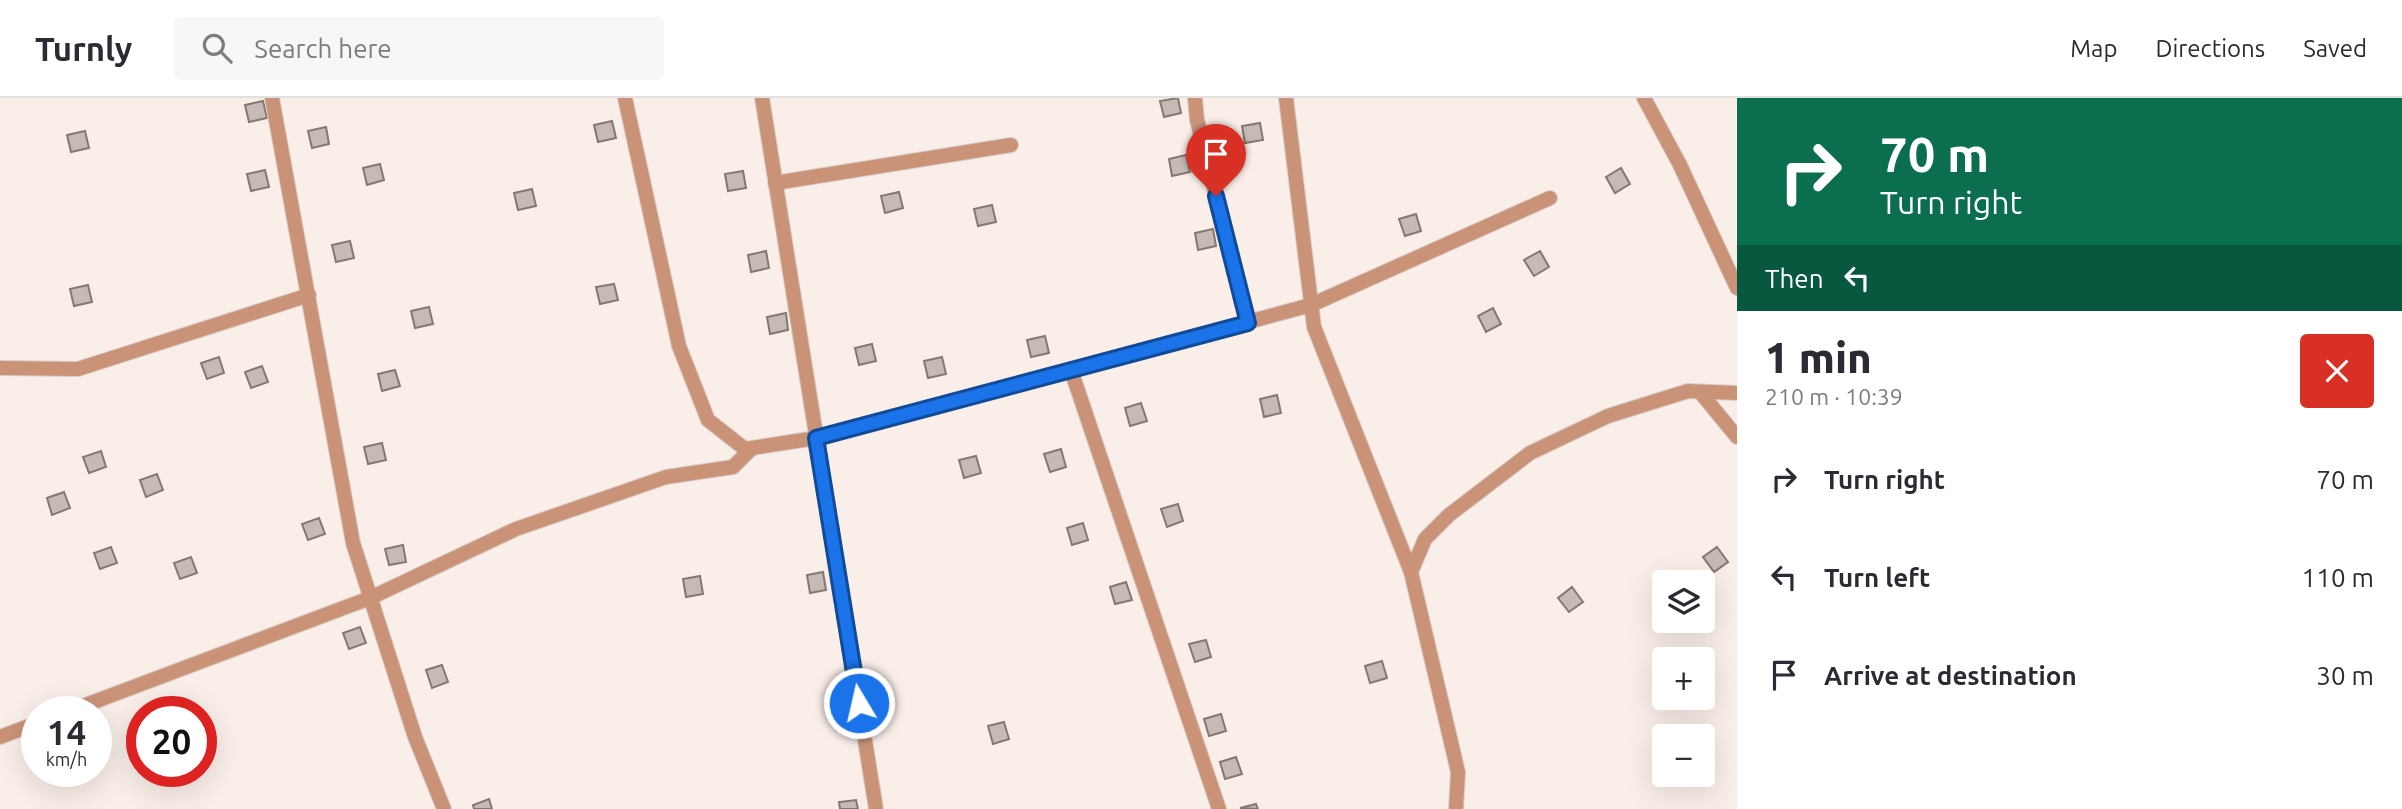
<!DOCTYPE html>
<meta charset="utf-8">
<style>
body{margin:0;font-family:Ubuntu,sans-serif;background:#f7f7f7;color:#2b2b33;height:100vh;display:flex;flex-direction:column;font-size:26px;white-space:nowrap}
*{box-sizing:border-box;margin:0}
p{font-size:23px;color:#7c7c81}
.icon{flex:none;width:38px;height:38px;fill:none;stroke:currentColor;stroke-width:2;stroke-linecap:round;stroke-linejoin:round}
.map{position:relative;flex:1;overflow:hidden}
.drawer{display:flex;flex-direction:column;background:#fff;width:665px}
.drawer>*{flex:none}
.guide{background:#0b6e4f;color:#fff;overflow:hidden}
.controls{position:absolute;left:1652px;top:472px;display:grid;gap:14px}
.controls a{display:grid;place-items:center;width:63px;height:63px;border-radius:7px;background:#fff;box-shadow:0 7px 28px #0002;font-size:35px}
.speed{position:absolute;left:21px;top:598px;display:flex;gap:14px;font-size:35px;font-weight:700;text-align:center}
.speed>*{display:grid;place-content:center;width:91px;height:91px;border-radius:50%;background:#fff;box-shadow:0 7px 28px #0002;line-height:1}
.speed small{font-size:18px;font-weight:400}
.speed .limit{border:10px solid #d22;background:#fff;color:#111}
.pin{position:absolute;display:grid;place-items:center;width:60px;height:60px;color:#fff;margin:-72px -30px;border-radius:50% 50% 50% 0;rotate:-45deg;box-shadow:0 0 7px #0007}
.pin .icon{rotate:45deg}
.me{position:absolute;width:77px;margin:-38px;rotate:351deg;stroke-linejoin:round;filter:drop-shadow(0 0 5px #0008)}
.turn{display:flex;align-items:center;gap:24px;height:147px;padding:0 28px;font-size:32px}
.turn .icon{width:91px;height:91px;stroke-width:2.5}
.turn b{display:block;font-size:49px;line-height:60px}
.then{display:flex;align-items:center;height:66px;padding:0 28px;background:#0003;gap:14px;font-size:26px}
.round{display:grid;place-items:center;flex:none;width:74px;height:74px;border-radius:7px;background:#f7f7f7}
.summary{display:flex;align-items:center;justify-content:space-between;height:119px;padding:0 28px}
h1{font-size:42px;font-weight:800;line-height:52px}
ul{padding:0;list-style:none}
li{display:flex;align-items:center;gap:21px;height:98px;padding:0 28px}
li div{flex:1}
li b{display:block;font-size:26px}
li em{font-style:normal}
header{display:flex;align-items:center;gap:42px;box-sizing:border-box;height:98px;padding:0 35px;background:#fff;border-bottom:2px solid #e1e1e2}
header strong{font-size:33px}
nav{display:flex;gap:38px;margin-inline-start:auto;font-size:24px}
.search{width:490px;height:63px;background:#f7f7f7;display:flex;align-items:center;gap:18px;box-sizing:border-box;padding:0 24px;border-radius:7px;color:#7c7c81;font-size:26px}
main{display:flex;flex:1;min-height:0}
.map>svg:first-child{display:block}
.building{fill:#c6bab4;stroke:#837872;stroke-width:2}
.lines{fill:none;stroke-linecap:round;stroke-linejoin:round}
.lane-casing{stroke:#d7ccc7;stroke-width:16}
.lane{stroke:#ca9378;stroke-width:14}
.route-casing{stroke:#114b97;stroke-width:18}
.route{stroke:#1a73e8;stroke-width:12}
</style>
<header>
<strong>Turnly</strong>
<div class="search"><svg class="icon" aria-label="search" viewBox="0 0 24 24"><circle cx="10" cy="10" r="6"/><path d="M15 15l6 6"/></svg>Search here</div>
<nav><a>Map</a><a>Directions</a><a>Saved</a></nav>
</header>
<main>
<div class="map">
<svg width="1737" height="711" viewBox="0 0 1737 711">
<rect width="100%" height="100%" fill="#faeee8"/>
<g class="building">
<path d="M1178,0L1181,15L1164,19L1160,3Z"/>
<path d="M263,3L267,20L249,24L245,7Z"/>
<path d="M612,23L616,40L598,44L594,27Z"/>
<path d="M1260,25L1263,42L1245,45L1242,28Z"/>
<path d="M326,29L329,46L312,50L308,33Z"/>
<path d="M85,33L89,50L71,54L67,37Z"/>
<path d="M1186,57L1190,74L1172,78L1169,61Z"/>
<path d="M380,66L384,82L367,87L363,70Z"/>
<path d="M1621,70L1630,86L1615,95L1606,79Z"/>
<path d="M265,72L269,89L251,93L247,76Z"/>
<path d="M743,73L746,90L728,93L725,76Z"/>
<path d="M532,91L536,108L518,112L514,95Z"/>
<path d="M899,94L903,110L885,115L881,98Z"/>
<path d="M992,107L996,124L978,128L974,111Z"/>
<path d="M1416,116L1421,133L1405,138L1399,121Z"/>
<path d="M1213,131L1216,148L1198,152L1195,135Z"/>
<path d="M350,143L354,160L336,164L332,147Z"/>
<path d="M766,153L769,170L751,174L748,157Z"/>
<path d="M1540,153L1549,169L1534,178L1524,162Z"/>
<path d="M614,186L618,202L600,206L596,189Z"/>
<path d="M88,187L92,204L74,208L70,191Z"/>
<path d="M429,209L433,226L415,230L411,213Z"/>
<path d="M1493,210L1501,226L1486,234L1478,218Z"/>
<path d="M786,215L788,232L770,236L767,219Z"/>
<path d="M1045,238L1049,255L1031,259L1027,242Z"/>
<path d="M872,246L876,263L859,267L855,250Z"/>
<path d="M219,259L224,275L207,281L201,265Z"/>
<path d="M942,259L946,276L928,280L924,263Z"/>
<path d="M262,268L268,284L251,290L245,274Z"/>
<path d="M395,272L400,288L382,293L378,276Z"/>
<path d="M1277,297L1281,315L1264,319L1260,301Z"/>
<path d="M1141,305L1147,323L1130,328L1125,310Z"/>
<path d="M382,345L386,362L368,366L364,349Z"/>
<path d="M1061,351L1066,369L1050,374L1044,356Z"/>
<path d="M101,353L106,369L89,375L83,359Z"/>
<path d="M976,358L981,375L964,380L959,362Z"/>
<path d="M157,376L163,392L146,399L140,382Z"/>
<path d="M64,394L70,410L52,417L47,400Z"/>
<path d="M1178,406L1183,423L1167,429L1161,411Z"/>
<path d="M319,420L325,436L308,442L302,426Z"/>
<path d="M1083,425L1088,442L1072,447L1067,430Z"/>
<path d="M403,447L406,464L389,467L385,451Z"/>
<path d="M111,449L117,465L100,471L94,455Z"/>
<path d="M1717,449L1728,464L1714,474L1703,459Z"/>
<path d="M191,459L197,475L180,481L174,465Z"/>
<path d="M823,474L826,492L810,495L807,477Z"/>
<path d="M700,478L703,496L686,499L683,481Z"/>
<path d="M1126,484L1132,502L1115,506L1110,489Z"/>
<path d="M1572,489L1583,504L1569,514L1558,500Z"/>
<path d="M360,529L366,545L349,551L343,535Z"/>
<path d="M1206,542L1211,559L1195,564L1189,546Z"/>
<path d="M1382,563L1387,580L1370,585L1365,568Z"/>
<path d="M442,567L448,584L432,590L426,572Z"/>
<path d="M1221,616L1226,633L1209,638L1204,621Z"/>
<path d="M1004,624L1009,641L993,646L988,628Z"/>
<path d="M1236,659L1242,676L1225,681L1220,664Z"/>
<path d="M489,701L492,711H474L473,707Z"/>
<path d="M856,702L858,711H840L839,704Z"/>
<path d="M1256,706L1258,711L1240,710Z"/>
</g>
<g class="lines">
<g class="lane-casing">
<g id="lane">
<path d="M272,0L353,445L415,639L444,711"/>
<path d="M625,0L679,248L708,322L745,351L816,340L1311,207L1550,100"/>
<path d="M762,0L876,711"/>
<path d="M1195,0L1197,22L1248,224"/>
<path d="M1286,0L1314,229L1411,474"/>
<path d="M1644,0L1680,67L1737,190"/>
<path d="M775,85L1011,47"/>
<path d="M0,270L78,271L309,197"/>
<path d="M1071,272L1219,711"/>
<path d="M1700,294L1737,339"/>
<path d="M67,614L370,500L516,431L666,379L733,369L751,351"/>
<path d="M0,639L37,625"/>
<path d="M1456,711L1458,674L1411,474L1425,441L1449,417L1530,355L1608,318L1688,293L1737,295"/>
</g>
</g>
<use href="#lane" class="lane"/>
</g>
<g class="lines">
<g class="route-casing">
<path id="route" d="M859,605L816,340L1248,225L1216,98"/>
</g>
<use href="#route" class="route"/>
</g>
</svg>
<div class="controls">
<a><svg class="icon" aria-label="layers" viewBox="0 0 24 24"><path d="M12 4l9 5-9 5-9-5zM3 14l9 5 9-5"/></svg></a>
<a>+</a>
<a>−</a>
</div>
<div class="speed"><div>14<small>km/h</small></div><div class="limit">20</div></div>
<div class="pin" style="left:1216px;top:98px;background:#d93025"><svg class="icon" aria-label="arrive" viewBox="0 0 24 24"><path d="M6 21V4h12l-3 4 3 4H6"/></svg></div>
<svg class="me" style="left:859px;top:605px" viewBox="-20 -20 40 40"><circle r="17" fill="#1a73e8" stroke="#fff" stroke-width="3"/><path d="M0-11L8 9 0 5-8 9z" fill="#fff"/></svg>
</div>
<section class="drawer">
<div class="guide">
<div class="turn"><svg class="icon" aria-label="right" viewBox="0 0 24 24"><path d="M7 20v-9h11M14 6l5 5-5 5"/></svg><div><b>70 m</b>Turn right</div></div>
<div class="then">Then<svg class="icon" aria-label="left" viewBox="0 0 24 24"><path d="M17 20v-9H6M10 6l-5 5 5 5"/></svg></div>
</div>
<div class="summary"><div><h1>1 min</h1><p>210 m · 10:39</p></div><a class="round" style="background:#d93025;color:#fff"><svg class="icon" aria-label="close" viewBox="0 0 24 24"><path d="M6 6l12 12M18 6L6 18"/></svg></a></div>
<ul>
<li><svg class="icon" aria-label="right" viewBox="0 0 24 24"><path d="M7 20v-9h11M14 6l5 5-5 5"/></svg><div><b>Turn right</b></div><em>70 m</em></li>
<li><svg class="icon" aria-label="left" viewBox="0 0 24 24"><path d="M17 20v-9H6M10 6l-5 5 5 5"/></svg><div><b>Turn left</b></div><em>110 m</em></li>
<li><svg class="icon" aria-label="arrive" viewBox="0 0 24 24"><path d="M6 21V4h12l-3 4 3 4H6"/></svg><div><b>Arrive at destination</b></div><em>30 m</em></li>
</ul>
</section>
</main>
